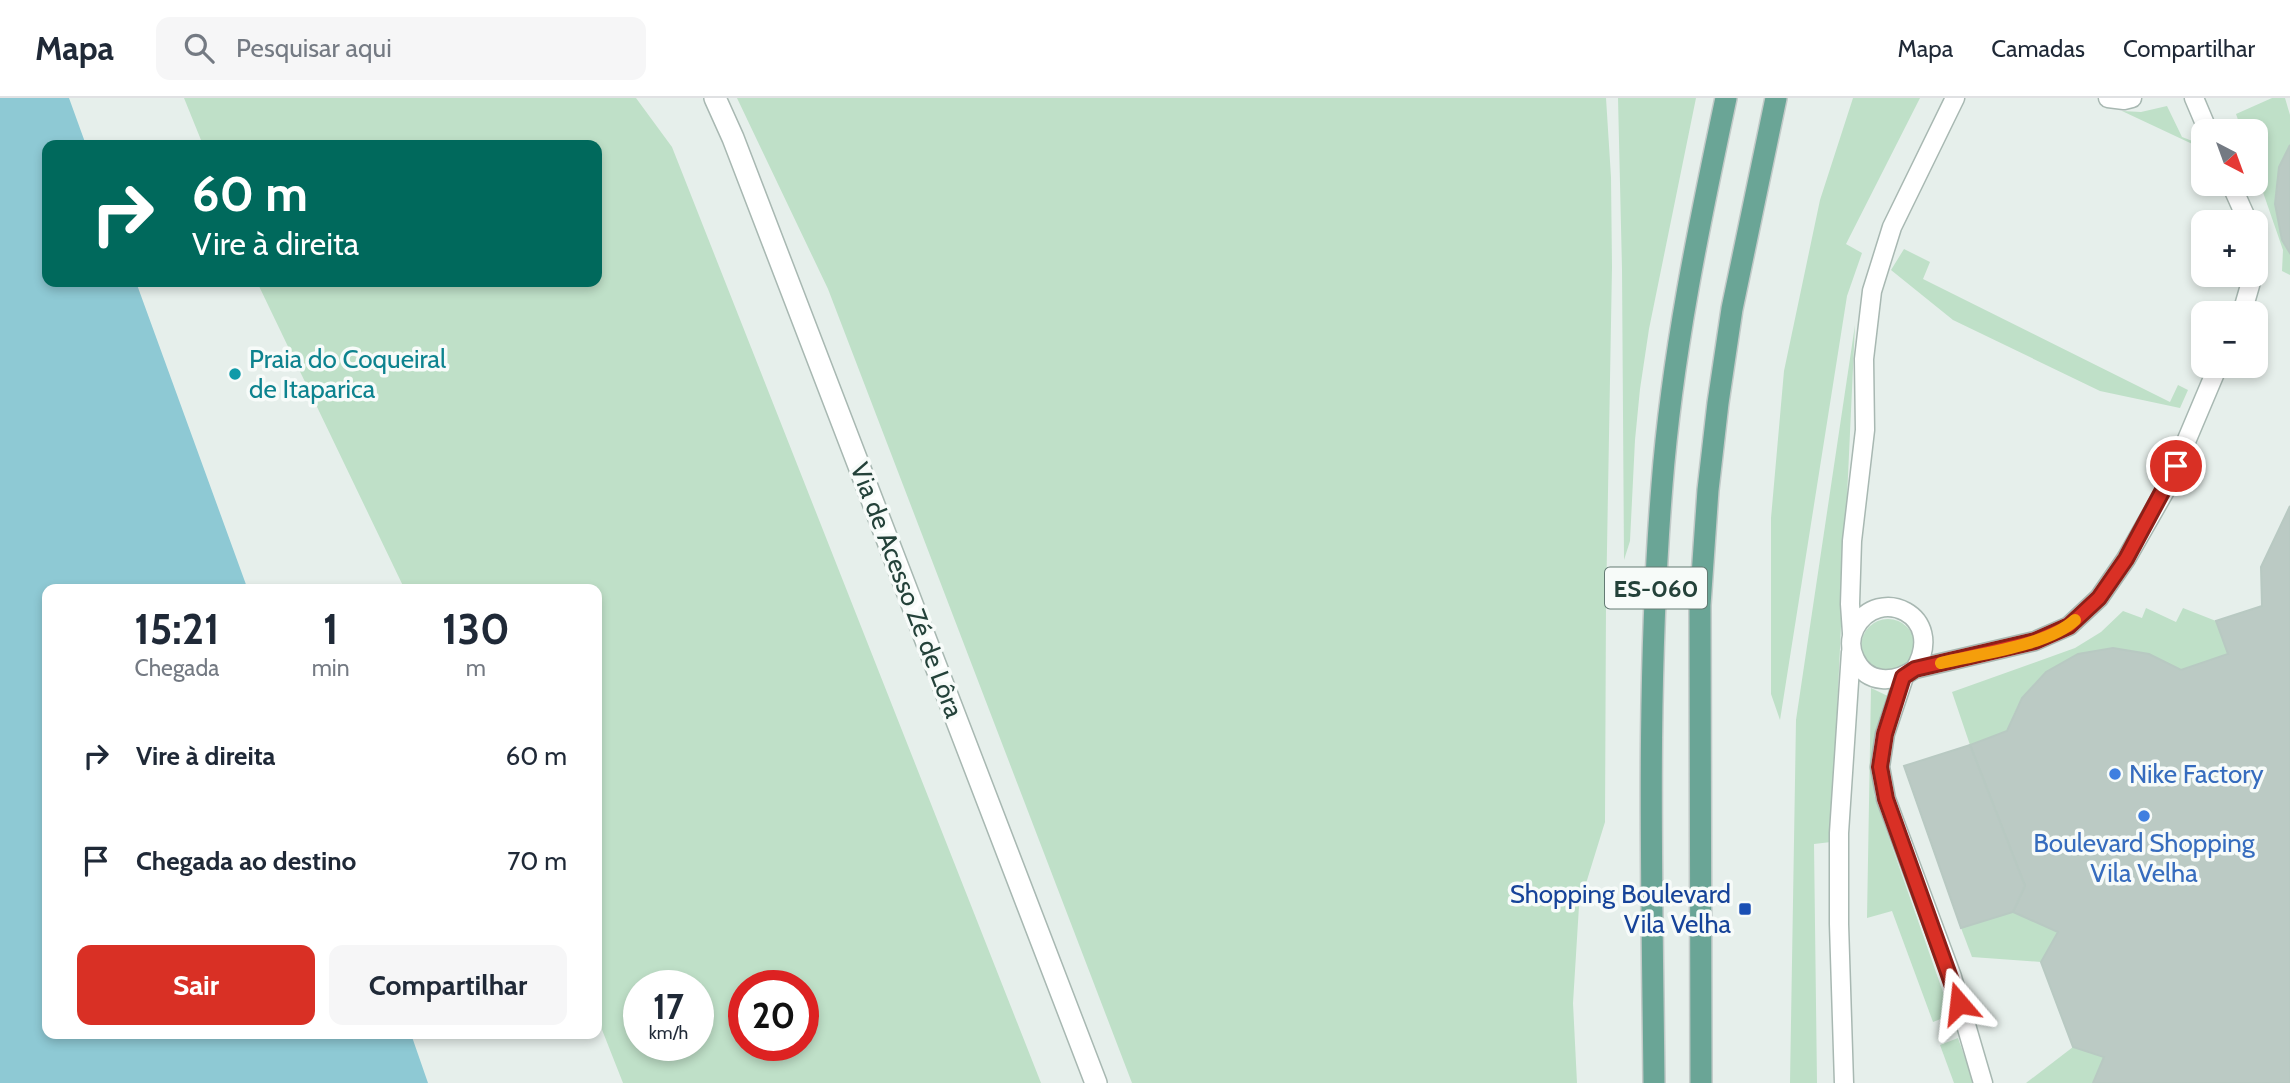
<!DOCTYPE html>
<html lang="pt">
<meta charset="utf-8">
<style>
body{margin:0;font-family:Cabin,sans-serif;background:#f6f6f7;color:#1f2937;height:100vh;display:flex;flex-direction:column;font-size:26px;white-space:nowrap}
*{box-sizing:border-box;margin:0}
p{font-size:23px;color:#747a83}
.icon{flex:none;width:38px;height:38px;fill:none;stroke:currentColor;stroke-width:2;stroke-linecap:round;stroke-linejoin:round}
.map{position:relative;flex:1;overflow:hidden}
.side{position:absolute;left:42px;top:486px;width:560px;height:455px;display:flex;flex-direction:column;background:#fff;border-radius:14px;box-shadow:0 4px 10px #0003}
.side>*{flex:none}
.guide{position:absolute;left:42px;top:42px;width:560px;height:147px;border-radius:14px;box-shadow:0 4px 10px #0003;background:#00695c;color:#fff;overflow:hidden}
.needle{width:46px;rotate:139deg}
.buttons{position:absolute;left:2191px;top:21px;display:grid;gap:14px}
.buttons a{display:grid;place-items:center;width:77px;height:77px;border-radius:14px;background:#fff;box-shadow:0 4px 10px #0003;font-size:35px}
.speed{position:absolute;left:623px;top:872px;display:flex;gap:14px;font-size:35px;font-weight:700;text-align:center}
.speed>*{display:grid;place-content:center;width:91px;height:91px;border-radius:50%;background:#fff;box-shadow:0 4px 10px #0003;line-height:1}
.speed small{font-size:18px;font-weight:400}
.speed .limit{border:10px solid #d22;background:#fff;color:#111}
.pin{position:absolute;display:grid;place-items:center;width:60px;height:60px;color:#fff;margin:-30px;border:4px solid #fff;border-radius:50%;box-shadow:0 2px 7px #0007}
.me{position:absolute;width:77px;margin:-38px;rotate:343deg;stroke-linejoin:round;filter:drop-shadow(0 0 5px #0008)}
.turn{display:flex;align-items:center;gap:24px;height:147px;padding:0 35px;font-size:32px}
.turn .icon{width:91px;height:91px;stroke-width:2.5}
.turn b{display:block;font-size:49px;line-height:60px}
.eta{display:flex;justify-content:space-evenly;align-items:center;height:119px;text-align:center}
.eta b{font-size:42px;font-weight:700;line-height:49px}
.cta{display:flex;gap:14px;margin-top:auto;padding:14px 35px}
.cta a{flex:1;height:80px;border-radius:14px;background:#d93025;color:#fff;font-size:28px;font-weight:700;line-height:80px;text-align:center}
.cta a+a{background:#f6f6f7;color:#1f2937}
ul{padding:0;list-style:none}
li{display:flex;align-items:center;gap:21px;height:105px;padding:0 35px}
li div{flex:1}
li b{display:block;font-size:26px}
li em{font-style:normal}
header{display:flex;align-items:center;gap:42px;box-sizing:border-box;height:98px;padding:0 35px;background:#fff;border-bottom:2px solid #e0e1e3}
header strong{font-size:33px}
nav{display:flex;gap:38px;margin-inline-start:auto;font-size:24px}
.search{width:490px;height:63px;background:#f6f6f7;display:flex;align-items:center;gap:18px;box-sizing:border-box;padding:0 24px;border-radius:14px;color:#747a83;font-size:26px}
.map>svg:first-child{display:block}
.green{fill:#bfe0c8;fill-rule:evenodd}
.water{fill:#8ec9d4}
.building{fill:#bbcac4;stroke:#b8c9c2;stroke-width:2}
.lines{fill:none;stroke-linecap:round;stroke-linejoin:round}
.lane-casing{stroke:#a8b8b2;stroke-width:21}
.street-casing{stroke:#a8b8b2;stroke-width:24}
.primary-casing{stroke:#c2cac8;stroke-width:24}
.lane{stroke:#fff;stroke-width:18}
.street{stroke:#fff;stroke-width:21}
.primary{stroke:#6aa596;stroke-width:21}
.route-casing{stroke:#8d1f18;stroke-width:18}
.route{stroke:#d93025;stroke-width:12}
.slow{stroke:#f59e0b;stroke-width:12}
.culture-dot{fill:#0f9aa8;stroke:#f7fbf9;stroke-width:2.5}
.shop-dot{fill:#3f7fe0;stroke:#f7fbf9;stroke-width:2.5}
.transit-dot{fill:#1a4fb4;stroke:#f7fbf9;stroke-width:2.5}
.labels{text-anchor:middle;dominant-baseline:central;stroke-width:7;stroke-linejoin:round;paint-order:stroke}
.shield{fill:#f7fbf9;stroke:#637a73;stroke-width:2}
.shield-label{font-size:24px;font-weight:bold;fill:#24423a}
.culture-label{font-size:26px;fill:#0d838f;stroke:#f7fbf9;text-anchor:start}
.street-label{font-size:26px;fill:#24423a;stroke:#f7fbf9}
.shop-label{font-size:26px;fill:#366cbe;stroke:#f7fbf9;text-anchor:start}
.transit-label{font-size:26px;fill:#164399;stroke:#f7fbf9;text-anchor:end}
</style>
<header>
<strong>Mapa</strong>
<div class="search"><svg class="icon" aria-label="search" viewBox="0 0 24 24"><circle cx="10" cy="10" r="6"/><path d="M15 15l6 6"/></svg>Pesquisar aqui</div>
<nav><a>Mapa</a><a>Camadas</a><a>Compartilhar</a></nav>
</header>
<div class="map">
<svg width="2290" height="985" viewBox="0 0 2290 985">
<rect width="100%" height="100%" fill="#e6efeb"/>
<g class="green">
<path d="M184,0H636L672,49L1041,985H623L597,919V492H405L257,184H597V47H203ZM639,887H698V947H639ZM744,887H803V947H744Z"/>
<path d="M737,0H1606L1611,79L1612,169L1606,507L1605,724L1579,808L1573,905L1577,985H1132L828,191Z"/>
<path d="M1618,0H1696L1649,231L1640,291L1635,342L1630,443L1624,462L1622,171Z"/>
<path d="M1853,0H1920L1846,146L1862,155L1847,198L1780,622L1771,596V420L1784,273L1820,102Z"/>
<path d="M2272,0H2285L2290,17V47L2279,69L2275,106L2282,142L2290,155V177L2282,173L2283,152L2256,74V33H2242L2236,16Z"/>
<path d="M2167,8L2182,39L2195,44L2203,41V51L2122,13L2141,14Z"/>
<path d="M1904,151L1930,164L1923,181L2170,304L2178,287L2188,292L2180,310L2100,293L1953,222L1891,172Z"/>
<path d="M1855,227L1831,744L1814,746L1817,985H1790L1796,622Z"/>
<path d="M2146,510L2176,524L2183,510L2216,523L2228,556L2181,572C2170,567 2158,559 2147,556C2100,543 2052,560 2023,599C2016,609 2012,622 2007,633L1970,647L1952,594L2075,550L2101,534L2123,513L2142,520Z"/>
<circle cx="1888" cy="548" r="27"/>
<path d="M1871,590L1894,601L1886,610L1877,628L1873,655L1874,697L1951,917L1933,924L1892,813L1867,820Z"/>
<path d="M2013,814L2058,834L2041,864L1972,859L1961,830Z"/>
<path d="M1958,940L1974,985H1954L1940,947Z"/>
<path d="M2073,949L2104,959L2093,985H2026Z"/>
</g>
<path class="water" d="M0,0H69L86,47H47V184H136L248,492H47V936H411L428,985H0Z"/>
<g class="building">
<path d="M2290,47V155L2282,142L2275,106L2279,69Z"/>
<path d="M2290,408V985H2093L2104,959L2073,949L2041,864L2058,834L2013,814L2025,788L1970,647L2007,633L2022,600L2046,574L2078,556L2113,550L2149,556L2181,572L2228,556L2216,523L2262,508L2261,469Z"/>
<path d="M1970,647L2025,788L2013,814L1961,830L1904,668Z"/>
</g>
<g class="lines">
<g class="lane-casing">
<g id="lane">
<path d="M2108,0L2124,2L2132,0"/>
<path d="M2194,0L2208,33"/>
<path d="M2231,86L2248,124"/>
<path d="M2242,215L2253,177"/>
<path d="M1852,535L1850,506L1852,443L1865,332L1864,261L1872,193L1892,129L1955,0"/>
<path d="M1915,571C1947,517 1878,486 1855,530C1850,540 1850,551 1855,561C1867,587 1895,585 1915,571L2035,543L2069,528L2099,500L2126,461L2166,391L2218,268"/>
<path d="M1904,579L1885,636L1880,669L1886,701L1952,879L1983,985"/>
<path d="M1844,985L1839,826V735L1851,554"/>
</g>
</g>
<g class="street-casing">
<path id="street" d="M715,0L733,40L1096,985"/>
</g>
<g class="primary-casing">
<g id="primary">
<path d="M1654,985C1652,785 1646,586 1662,387C1672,257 1699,127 1726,0"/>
<path d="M1701,985L1700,507L1708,392L1718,305L1732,211L1776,0"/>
</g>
</g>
<use href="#lane" class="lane"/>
<use href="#street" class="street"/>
<use href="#primary" class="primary"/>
</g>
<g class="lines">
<g class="route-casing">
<path id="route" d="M1959,905L1886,701L1880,669L1885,636L1903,579L1915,571L2035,543L2069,528L2099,500L2126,461L2176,368"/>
</g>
<use href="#route" class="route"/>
<path class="slow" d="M1941,565C1978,556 2047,548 2075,522"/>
</g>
<circle class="culture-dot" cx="235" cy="276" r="7"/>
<g class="shop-dot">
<circle cx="2115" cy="676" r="7"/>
<circle cx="2144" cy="718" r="7"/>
</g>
<rect class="transit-dot" x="1738" y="804" width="14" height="14" rx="3.5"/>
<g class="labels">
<rect class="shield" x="1605" y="469.5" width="102" height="41" rx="5"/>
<g class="shield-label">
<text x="1656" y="490">ES-060</text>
</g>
<g class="culture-label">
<text x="249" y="261">Praia do Coqueiral<tspan x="249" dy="30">de Itaparica</tspan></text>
</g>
<g class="street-label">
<text transform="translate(907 492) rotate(69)">Via de Acesso Zé de Lôra</text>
</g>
<g class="shop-label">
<text x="2129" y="676">Nike Factory</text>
<text x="2144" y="745" text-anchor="middle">Boulevard Shopping<tspan x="2144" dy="30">Vila Velha</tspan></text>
</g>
<g class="transit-label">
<text x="1731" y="796">Shopping Boulevard<tspan x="1731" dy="30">Vila Velha</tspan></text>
</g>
</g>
</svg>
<div class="buttons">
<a><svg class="needle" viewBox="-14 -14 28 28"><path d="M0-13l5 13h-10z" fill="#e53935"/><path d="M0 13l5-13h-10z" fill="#747a83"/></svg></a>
<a>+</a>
<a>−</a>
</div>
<div class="speed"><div>17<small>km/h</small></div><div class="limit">20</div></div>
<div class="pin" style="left:2176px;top:368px;background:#d93025"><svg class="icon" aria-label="arrive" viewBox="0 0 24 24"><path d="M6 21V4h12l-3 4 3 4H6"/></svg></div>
<svg class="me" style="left:1959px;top:905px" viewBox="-20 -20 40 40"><path d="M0-17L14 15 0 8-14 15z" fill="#d93025" stroke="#fff" stroke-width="4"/></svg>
<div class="guide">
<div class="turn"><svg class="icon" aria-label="right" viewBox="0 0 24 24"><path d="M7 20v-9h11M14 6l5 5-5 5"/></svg><div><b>60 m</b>Vire à direita</div></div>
</div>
<section class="side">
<div class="eta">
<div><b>15:21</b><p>Chegada</p></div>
<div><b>1</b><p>min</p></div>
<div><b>130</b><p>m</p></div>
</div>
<ul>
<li><svg class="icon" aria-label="right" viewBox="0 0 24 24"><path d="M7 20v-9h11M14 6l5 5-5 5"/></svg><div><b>Vire à direita</b></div><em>60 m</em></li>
<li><svg class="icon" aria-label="arrive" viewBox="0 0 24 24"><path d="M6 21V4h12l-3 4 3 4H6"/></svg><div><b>Chegada ao destino</b></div><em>70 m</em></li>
</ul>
<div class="cta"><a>Sair</a><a>Compartilhar</a></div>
</section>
</div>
